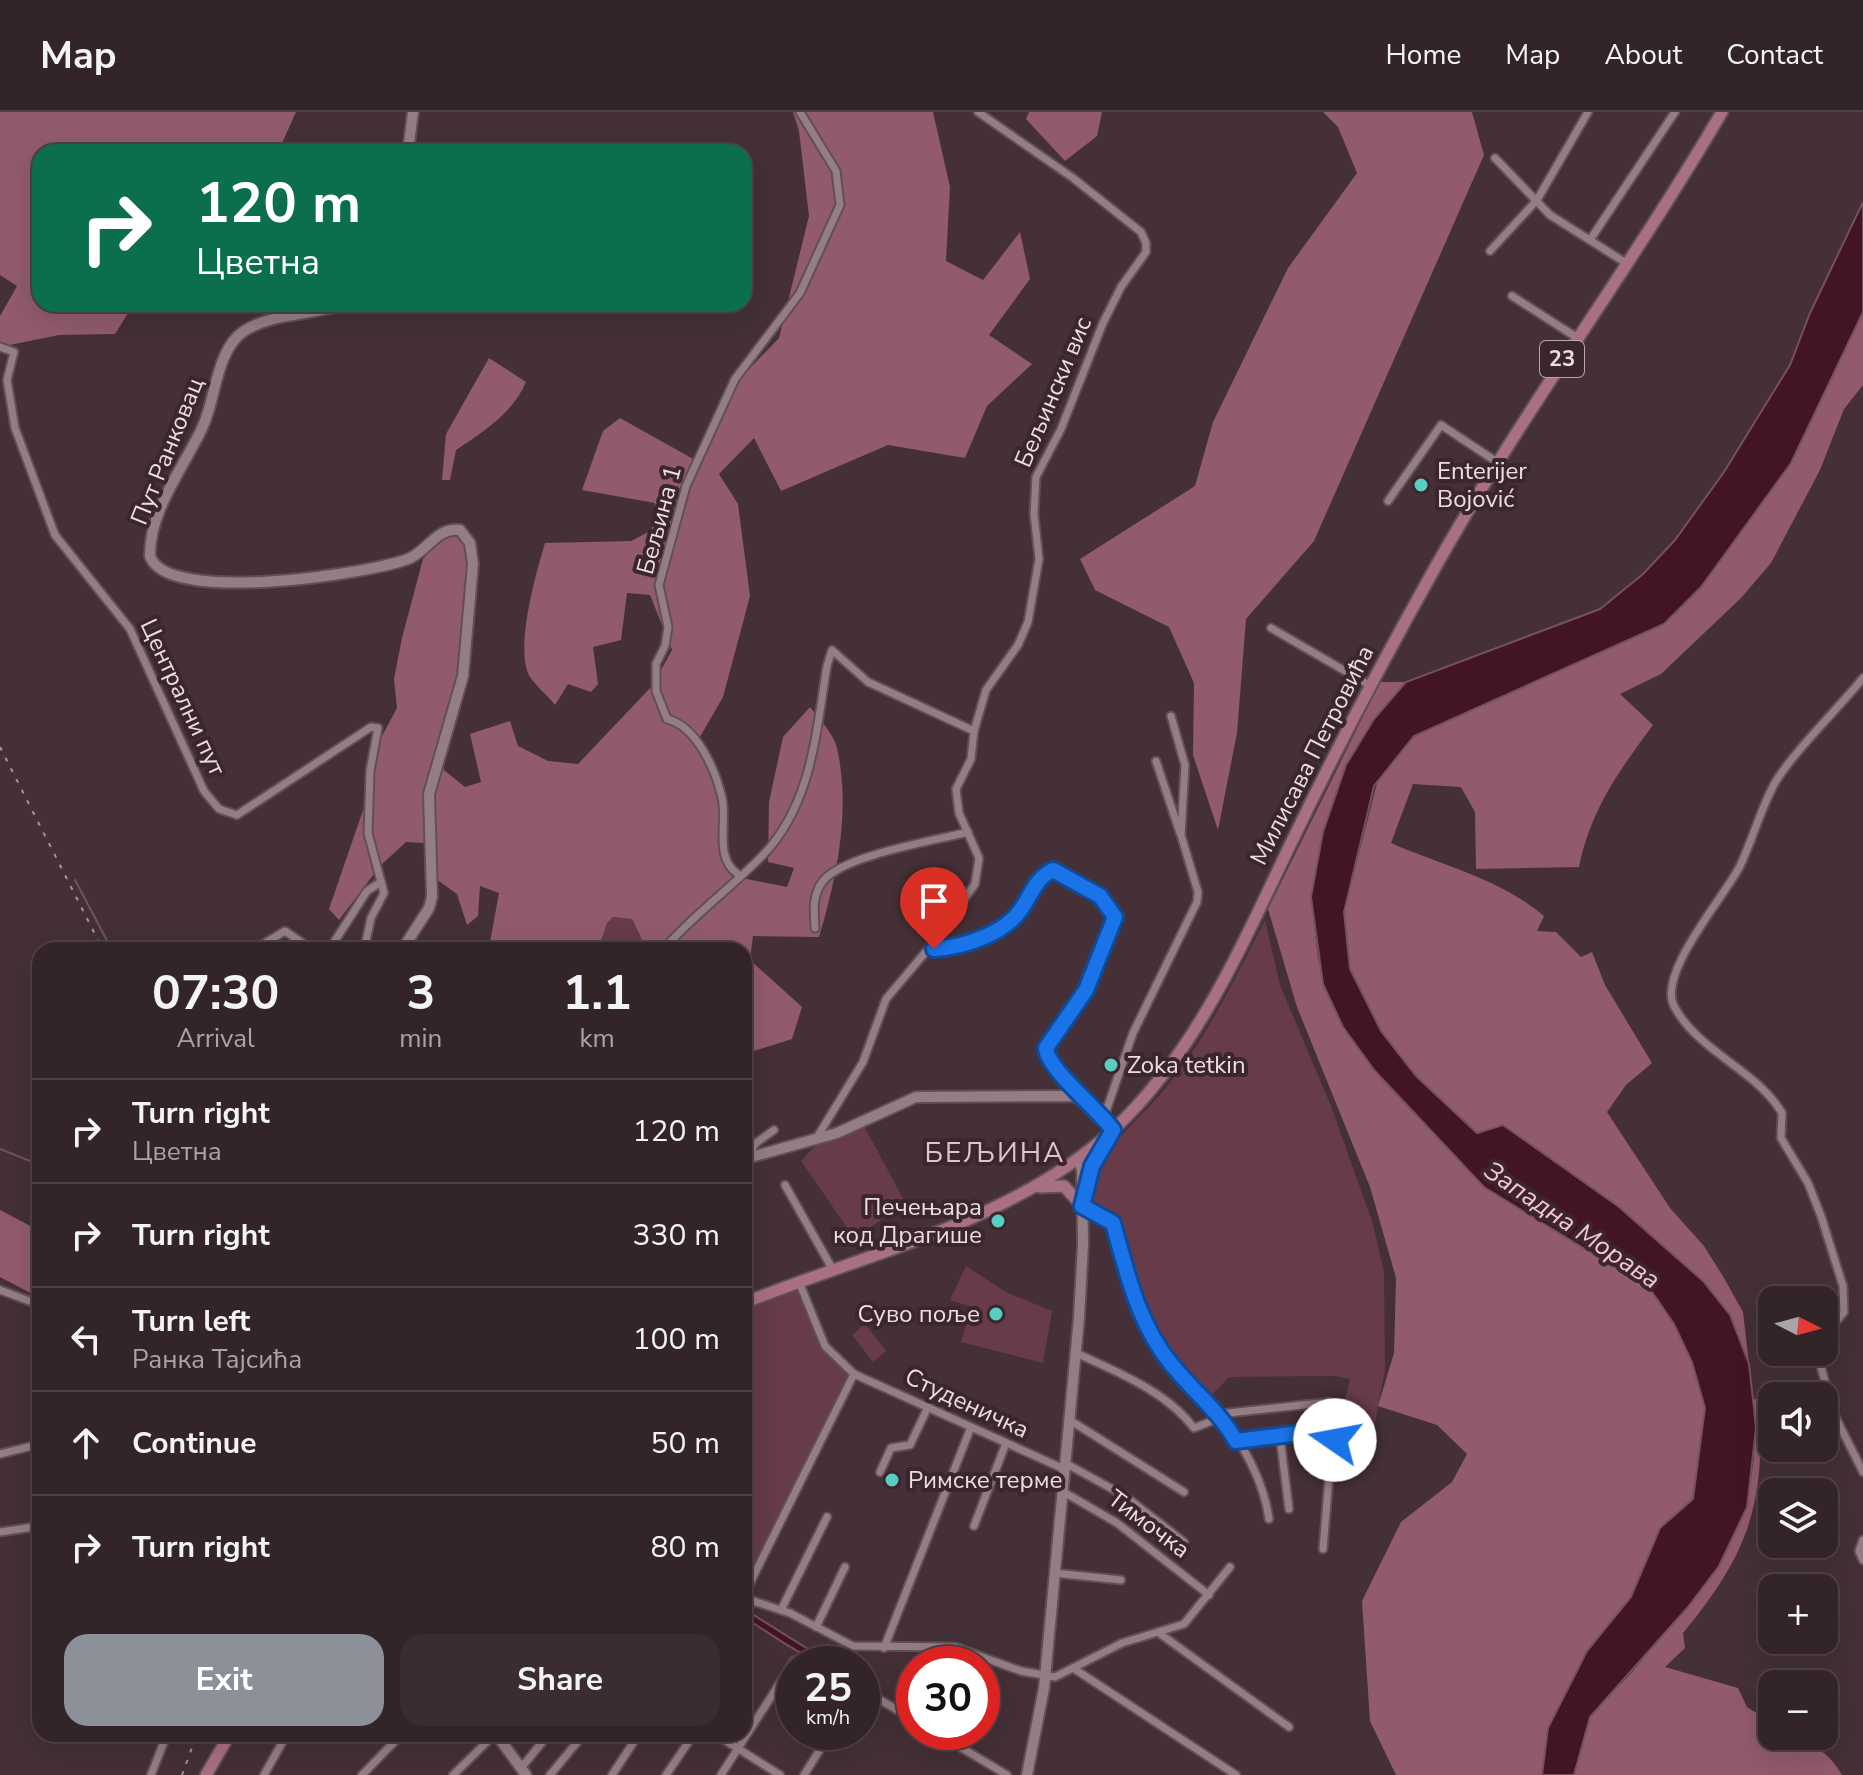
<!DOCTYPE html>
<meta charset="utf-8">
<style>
body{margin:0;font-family:"Nunito Sans",sans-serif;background:#3b2c30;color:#f1f3f6;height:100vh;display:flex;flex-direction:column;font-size:30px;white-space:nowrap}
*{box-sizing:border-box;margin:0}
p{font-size:26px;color:#a9a4a8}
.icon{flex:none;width:44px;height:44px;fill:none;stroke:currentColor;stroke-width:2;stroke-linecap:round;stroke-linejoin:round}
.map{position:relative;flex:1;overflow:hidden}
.drawer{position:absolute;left:32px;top:830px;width:720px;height:800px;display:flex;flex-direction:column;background:#332428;border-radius:24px;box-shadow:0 8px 32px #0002,0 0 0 2px #4e4145}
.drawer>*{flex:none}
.hud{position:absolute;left:32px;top:32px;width:720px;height:168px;border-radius:24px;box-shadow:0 8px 32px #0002,0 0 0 2px #4e4145;background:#0b6e4f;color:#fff;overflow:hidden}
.needle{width:52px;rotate:96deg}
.buttons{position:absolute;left:1758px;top:1174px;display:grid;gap:16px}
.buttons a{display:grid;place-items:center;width:80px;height:80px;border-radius:16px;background:#332428;box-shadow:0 8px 32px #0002,0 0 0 2px #4e4145;font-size:40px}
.speed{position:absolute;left:776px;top:1534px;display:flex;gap:16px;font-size:40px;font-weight:700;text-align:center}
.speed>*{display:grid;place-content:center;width:104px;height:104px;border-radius:50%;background:#332428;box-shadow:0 8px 32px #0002,0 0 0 2px #4e4145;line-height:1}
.speed small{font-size:20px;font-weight:400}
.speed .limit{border:12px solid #d22;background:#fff;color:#111}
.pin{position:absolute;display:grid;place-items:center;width:68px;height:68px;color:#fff;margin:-82px -34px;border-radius:50% 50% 50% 0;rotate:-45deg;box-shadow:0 0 8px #0007}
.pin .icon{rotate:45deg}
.me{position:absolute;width:88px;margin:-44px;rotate:282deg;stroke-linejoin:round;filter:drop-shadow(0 0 6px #0008)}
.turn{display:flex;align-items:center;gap:28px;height:168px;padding:0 32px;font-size:36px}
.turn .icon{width:104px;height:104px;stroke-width:2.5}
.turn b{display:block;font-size:56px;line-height:68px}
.eta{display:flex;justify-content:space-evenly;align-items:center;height:136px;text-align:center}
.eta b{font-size:48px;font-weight:700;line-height:56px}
.button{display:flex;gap:16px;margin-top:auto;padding:16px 32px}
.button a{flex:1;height:92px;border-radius:24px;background:#8c9099;color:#fff;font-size:32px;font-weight:700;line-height:92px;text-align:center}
.button a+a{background:#3b2c30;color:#f1f3f6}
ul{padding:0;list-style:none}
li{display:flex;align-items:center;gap:24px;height:104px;padding:0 32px;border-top:2px solid #4e4145}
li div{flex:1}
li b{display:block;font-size:30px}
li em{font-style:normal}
header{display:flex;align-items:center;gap:48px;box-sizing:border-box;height:112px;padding:0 40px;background:#332428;border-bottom:2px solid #4e4145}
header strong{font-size:38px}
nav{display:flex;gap:44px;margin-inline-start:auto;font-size:28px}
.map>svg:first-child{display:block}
.green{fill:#673b49}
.forest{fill:#915b6d}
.water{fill:#421426;stroke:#75505e;stroke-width:2}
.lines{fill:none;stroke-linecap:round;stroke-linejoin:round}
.stream{stroke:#75505e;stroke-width:2}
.street-casing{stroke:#604f55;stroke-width:11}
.secondary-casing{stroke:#604f55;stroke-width:14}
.primary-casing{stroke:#604f55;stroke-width:15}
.street{stroke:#957d84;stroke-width:7}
.secondary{stroke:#957d84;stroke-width:10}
.primary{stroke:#a96f82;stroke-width:11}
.rail{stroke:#a6959a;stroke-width:2;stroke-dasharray:4 8;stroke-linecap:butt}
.route-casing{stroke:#114b97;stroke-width:20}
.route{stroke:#1a73e8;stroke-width:14}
.poi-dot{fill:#57cec1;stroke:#3a262c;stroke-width:3}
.labels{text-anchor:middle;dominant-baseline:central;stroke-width:8;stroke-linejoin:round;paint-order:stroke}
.shield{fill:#3a262c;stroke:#b6a6ab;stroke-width:2}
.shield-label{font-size:22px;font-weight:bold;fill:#ebdde1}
.street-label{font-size:24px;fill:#ebdde1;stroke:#3a262c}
.poi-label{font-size:24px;fill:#ebdde1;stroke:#3a262c;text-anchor:start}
.water-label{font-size:26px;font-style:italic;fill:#f9c5d4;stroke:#3a262c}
.quarter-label{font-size:28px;letter-spacing:2px;fill:#dec4cb;stroke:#3a262c}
</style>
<header>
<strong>Map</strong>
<nav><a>Home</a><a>Map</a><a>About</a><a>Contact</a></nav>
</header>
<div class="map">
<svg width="1863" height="1663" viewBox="0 0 1863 1663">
<rect width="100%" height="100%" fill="#443036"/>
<g class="green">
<path d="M613,805L632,807L639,823L661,833L659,838H598L607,810Z"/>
<path d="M1265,808L1280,873L1331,994L1373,1112L1384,1160L1385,1258L1373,1323L1339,1311L1350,1267L1335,1264L1229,1265L1209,1286L1169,1241L1143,1195L1115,1105L1091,1089C1095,1037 1139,1010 1168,973C1208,924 1236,864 1265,808Z"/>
<path d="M864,1014L905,1090L855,1127L801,1049L816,1033Z"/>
<path d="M966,1154L1006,1180L1052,1199L1043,1251L961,1230L972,1195L950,1188Z"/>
<path d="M798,1174C813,1215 814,1234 850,1261L744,1471V1196Z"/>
<path d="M865,1212L886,1239L873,1250L852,1223Z"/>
</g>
<g class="forest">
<path d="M0,0H296L278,40H40V192H134L115,222L59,223L0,235V204L17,174L0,163Z"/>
<path d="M793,0H933L950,75L946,149L983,168L1020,120L1030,167L989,223L1032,252L987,294L965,346L888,333L781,379L754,326L719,362L738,392L750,484L723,585L700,625L723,681L721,734L732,764L787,775L794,756L768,750L769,690L783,625L810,595C819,607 834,622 837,636C851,699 837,764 819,825L753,824L750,848L802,895L792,927L744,942V838H659L661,833L651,835L643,830L632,807L613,805L607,811L598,838H499L490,830L499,781L480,774L478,804L467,813L457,782L436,767L424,731L406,730L380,754L339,808L329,797L372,672L367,652L397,596L394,567L402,526L423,447L443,423L461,422L470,438L456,571L441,629L444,658L465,675L481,670L470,622L510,609L518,634L548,649L578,652L652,574L672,538L650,483L627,481L621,528L593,535L598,572L591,580L568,572L555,593C548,584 537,575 530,565C514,538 536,461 545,431L631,429L652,418L655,391L582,378L603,319L620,306L695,348L729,278L779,226L809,104L799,19Z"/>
<path d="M1029,0H1102L1097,24L1065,49L1026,7Z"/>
<path d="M1323,0H1472L1484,43L1314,429L1246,507L1237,621L1218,718L1193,643L1194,571L1169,515L1095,478L1080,447L1195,374L1213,310L1288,156L1357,61L1338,15Z"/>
<path d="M1863,200V273L1844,297L1820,358L1771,451L1741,486L1661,562L1620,582L1653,613C1619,659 1591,697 1579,755L1476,757L1475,700L1461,675L1413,672L1391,731C1443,754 1499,766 1544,804L1537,819L1556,820L1581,845L1592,840L1605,873L1652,951L1626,973L1607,1000L1670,1096L1704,1134L1724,1166L1743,1200L1749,1252L1730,1203L1477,1021L1416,964L1381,919L1350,857L1344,800L1377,671L1414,624L1664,512L1701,475L1791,351Z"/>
<path d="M489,246L526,270C513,301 483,320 456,338L450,368H442L446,322Z"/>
<path d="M1380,570H1406L1374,607L1346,653L1323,720L1311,785L1318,847L1343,915L1375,959L1484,1075L1650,1177L1674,1212L1692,1250L1705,1296L1693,1387L1660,1416L1631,1485L1587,1539L1548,1616L1542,1663H1396L1370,1609L1362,1489L1401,1410L1452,1370L1467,1342L1437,1313L1378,1294L1394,1241L1396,1166L1370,1075L1297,895L1268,797Z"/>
<path d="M0,1098L40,1119V1186L0,1165Z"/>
<path d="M1759,1286C1766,1390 1750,1440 1683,1521L1685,1536L1665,1555L1738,1576L1747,1595L1772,1611V1624C1802,1624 1827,1636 1842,1663H1574C1577,1646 1582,1618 1591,1604C1602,1588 1621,1574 1633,1559C1707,1470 1766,1414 1753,1288Z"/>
</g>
<g class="water">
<path d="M1863,90V200L1791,351L1701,475L1664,512L1414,624L1374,674L1344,800L1350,857L1381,919L1416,964L1477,1021L1503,1013L1619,1095L1703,1169L1730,1203L1749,1252L1753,1288L1756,1316L1747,1395L1719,1454L1688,1495L1590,1605L1574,1663H1542L1548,1616L1587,1539L1631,1485L1660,1416L1693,1387L1705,1296L1692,1250L1674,1212L1650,1177L1484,1075L1375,959L1343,915L1323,872L1311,785L1323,720L1346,653L1374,607L1406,570L1600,497L1643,462L1675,428L1724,360L1790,253L1810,201Z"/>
<path d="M744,1497L832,1552C810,1552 765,1518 744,1505Z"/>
</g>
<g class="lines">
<g class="stream">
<path d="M75,768L112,838"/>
<path d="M0,1037L40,1053"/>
</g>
<g class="street-casing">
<g id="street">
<path d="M1495,46L1550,103L1626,151"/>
<path d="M1590,128L1675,0"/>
<path d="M1490,139L1537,88L1588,0"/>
<path d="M1512,184L1576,225"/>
<path d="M0,235L14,240L7,268L15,316L55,423L130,517L204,679L219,697L237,703L371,615L378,616L370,659L368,721L384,781L371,806L364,838"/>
<path d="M1388,389L1441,313L1497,350"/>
<path d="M1271,516L1371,574"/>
<path d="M1156,649L1180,721"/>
<path d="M739,763C713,746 728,711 722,686C716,659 697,614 667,607L656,579V552L665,534L668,515L659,473L686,374L735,267L800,181L840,93L836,59L800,0"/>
<path d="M815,816C814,799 812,783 823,769C844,743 934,729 968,720"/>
<path d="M929,836C959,838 1004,822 1022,797C1032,782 1035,766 1053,758L1100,784L1115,805L1086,878L1046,936L1051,954L1085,987"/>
<path d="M255,837L285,819L313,838"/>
<path d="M329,838L367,779L381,770"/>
<path d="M663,838C693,803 730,777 762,744C812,693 816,620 827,554L832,538L868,570L974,619"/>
<path d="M1104,1005L1133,921L1197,790L1198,780L1181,723L1185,653L1171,604"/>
<path d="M816,1027L863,950L886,887L929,836L975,772L979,746L959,701L956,677L971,647L974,619L986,578L1018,533L1028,510L1039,447L1034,402L1036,365L1061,317L1103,211L1121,175L1146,140V131L1141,120L1073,66L978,0"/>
<path d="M746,1047L756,1031L774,1018"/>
<path d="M785,1073L833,1158"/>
<path d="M1082,1094L1113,1111C1126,1155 1135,1199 1161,1238C1177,1262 1201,1279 1219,1302C1243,1331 1264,1370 1269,1407"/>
<path d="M799,1170L825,1234L854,1262L1064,1357"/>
<path d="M0,1178L40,1193"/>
<path d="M1824,1224L1844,1200L1843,1174L1821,1104L1808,1071L1781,1026L1782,1001C1756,957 1698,940 1674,894C1657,861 1725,784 1740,754C1753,727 1761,695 1776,669C1797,636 1837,598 1863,566"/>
<path d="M1817,1240L1833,1300L1863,1360"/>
<path d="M1076,1241C1117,1260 1166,1279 1194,1316L1222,1305"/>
<path d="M1219,1302L1330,1290L1337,1297L1333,1318"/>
<path d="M1068,1307L1184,1380"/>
<path d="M1280,1325L1289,1397"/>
<path d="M1236,1329L1333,1318L1323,1437"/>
<path d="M0,1342L40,1332"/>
<path d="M1065,1351L1125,1384L1184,1430"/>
<path d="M880,1360L891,1336L910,1333L928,1295"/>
<path d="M1062,1379L1117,1411L1209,1483"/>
<path d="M974,1414L1006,1331"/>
<path d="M0,1420L40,1414"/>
<path d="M1863,1428L1859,1439L1863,1448"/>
<path d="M1054,1461L1121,1468"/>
<path d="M744,1483L854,1262"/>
<path d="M744,1486L790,1501L853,1534L955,1535L1021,1559L1055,1565L1122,1531L1184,1512L1230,1455"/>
<path d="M781,1498L827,1405"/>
<path d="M816,1515L845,1455"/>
<path d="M1159,1521L1289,1615"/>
<path d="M884,1536L971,1315"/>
<path d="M1073,1556L1236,1663"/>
<path d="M862,1577L914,1608"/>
<path d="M935,1620L1007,1663"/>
<path d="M715,1622L780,1663"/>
<path d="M521,1656L549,1622"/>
<path d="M151,1663L167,1622"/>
<path d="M264,1663L287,1622"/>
<path d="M362,1663L402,1622"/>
<path d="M453,1663L495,1622"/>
<path d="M550,1663L584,1622"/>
<path d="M612,1663L639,1622"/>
<path d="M666,1663L694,1622"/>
<path d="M721,1663L794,1549L805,1546L817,1552"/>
<path d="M804,1663L831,1620"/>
</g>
</g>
<g class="secondary-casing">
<g id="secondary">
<path d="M408,40L413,0"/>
<path d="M345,192C313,203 272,201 244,219C216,238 216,286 203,314C185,354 149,398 150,444C166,493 368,462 408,447C428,439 436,415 460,418L470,431L473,452L463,564L429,682L432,785L429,796L402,838"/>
<path d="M744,1047L837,1021L916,985L1074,984L1089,990L1113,1018"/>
<path d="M496,1622L526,1663"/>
<path d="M1027,1663L1044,1576L1079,1206L1083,1132L1082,1059L1079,1046"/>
</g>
</g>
<g class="primary-casing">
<g id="primary">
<path d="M1040,1075L1064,1074L1082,1094"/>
<path d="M1082,1082L1107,1024"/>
<path d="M744,1191C867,1141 1013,1110 1113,1018C1201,936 1245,825 1297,719C1339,632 1384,547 1431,463C1520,303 1630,157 1722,0"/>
<path d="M206,1663L230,1622"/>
</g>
</g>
<use href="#street" class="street"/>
<use href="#secondary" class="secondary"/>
<use href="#primary" class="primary"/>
<g class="rail">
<path d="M0,635L103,838"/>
<path d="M182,1663L197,1622"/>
</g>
</g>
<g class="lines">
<g class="route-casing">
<path id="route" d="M934,837C964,835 1005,822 1022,796C1032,781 1036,766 1053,758L1100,784L1115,805L1086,878L1046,936C1047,957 1098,997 1113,1018L1092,1054L1082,1094L1113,1111C1127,1161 1138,1212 1172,1253C1194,1280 1219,1299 1236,1329L1332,1317L1335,1328"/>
</g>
<use href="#route" class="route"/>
</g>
<g class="poi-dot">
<circle cx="1421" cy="373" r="8"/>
<circle cx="1111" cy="953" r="8"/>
<circle cx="998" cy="1109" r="8"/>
<circle cx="996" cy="1202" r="8"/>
<circle cx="892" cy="1368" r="8"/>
</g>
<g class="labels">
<rect class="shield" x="1540" y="229" width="44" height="36" rx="6"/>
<g class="shield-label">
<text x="1562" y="247">23</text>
</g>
<g class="street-label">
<text transform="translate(1053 280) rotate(-67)">Бељински вис</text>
<text transform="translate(167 339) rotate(-68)">Пут Ранковац</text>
<text transform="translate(659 408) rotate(-75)">Бељина 1</text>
<text transform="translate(183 585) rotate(65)">Централни пут</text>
<text transform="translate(1312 643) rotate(-63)">Милисава Петровића</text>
<text transform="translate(967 1291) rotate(25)">Студеничка</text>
<text transform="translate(1149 1412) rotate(37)">Тимочка</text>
</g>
<g class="poi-label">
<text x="1437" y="359">Enterijer<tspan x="1437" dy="28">Bojović</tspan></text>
<text x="1127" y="953">Zoka tetkin</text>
<text x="982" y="1095" text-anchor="end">Печењара<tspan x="982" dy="28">код Драгише</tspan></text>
<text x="980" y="1202" text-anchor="end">Суво поље</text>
<text x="908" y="1368">Римске терме</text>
</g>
<g class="water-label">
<text transform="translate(1572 1113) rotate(34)">Западна Морава</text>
</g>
<g class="quarter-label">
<text x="995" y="1041">БЕЉИНА</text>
</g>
</g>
</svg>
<div class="buttons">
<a><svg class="needle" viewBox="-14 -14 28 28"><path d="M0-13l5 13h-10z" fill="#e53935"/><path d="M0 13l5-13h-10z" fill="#a9a4a8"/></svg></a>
<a><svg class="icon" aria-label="sound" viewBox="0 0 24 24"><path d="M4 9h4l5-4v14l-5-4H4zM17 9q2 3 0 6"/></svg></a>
<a><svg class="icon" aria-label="layers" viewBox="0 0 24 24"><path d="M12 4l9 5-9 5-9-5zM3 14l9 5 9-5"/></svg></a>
<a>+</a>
<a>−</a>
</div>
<div class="speed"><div>25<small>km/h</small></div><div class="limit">30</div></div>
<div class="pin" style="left:934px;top:837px;background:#d93025"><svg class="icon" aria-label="arrive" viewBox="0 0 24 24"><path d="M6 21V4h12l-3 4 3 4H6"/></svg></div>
<svg class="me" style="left:1335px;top:1328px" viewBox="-20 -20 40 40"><circle r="19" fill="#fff"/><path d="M0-13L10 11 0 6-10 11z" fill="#1a73e8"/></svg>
<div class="hud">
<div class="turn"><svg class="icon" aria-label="right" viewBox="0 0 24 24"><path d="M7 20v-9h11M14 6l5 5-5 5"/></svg><div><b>120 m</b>Цветна</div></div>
</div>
<section class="drawer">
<div class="eta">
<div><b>07:30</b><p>Arrival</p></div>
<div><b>3</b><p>min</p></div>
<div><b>1.1</b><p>km</p></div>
</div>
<ul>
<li><svg class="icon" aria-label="right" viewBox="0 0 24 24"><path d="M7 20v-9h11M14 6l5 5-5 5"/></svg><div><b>Turn right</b><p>Цветна</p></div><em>120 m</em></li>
<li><svg class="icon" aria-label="right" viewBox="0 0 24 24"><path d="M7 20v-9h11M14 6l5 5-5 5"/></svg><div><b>Turn right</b></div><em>330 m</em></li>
<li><svg class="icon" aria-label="left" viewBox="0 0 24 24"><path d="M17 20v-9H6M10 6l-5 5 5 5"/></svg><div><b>Turn left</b><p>Ранка Тајсића</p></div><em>100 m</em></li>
<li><svg class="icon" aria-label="ahead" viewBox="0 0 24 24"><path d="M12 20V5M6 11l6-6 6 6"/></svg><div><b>Continue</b></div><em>50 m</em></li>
<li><svg class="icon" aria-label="right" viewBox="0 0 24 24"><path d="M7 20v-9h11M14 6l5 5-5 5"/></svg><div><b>Turn right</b></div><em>80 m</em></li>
</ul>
<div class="button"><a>Exit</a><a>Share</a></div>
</section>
</div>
